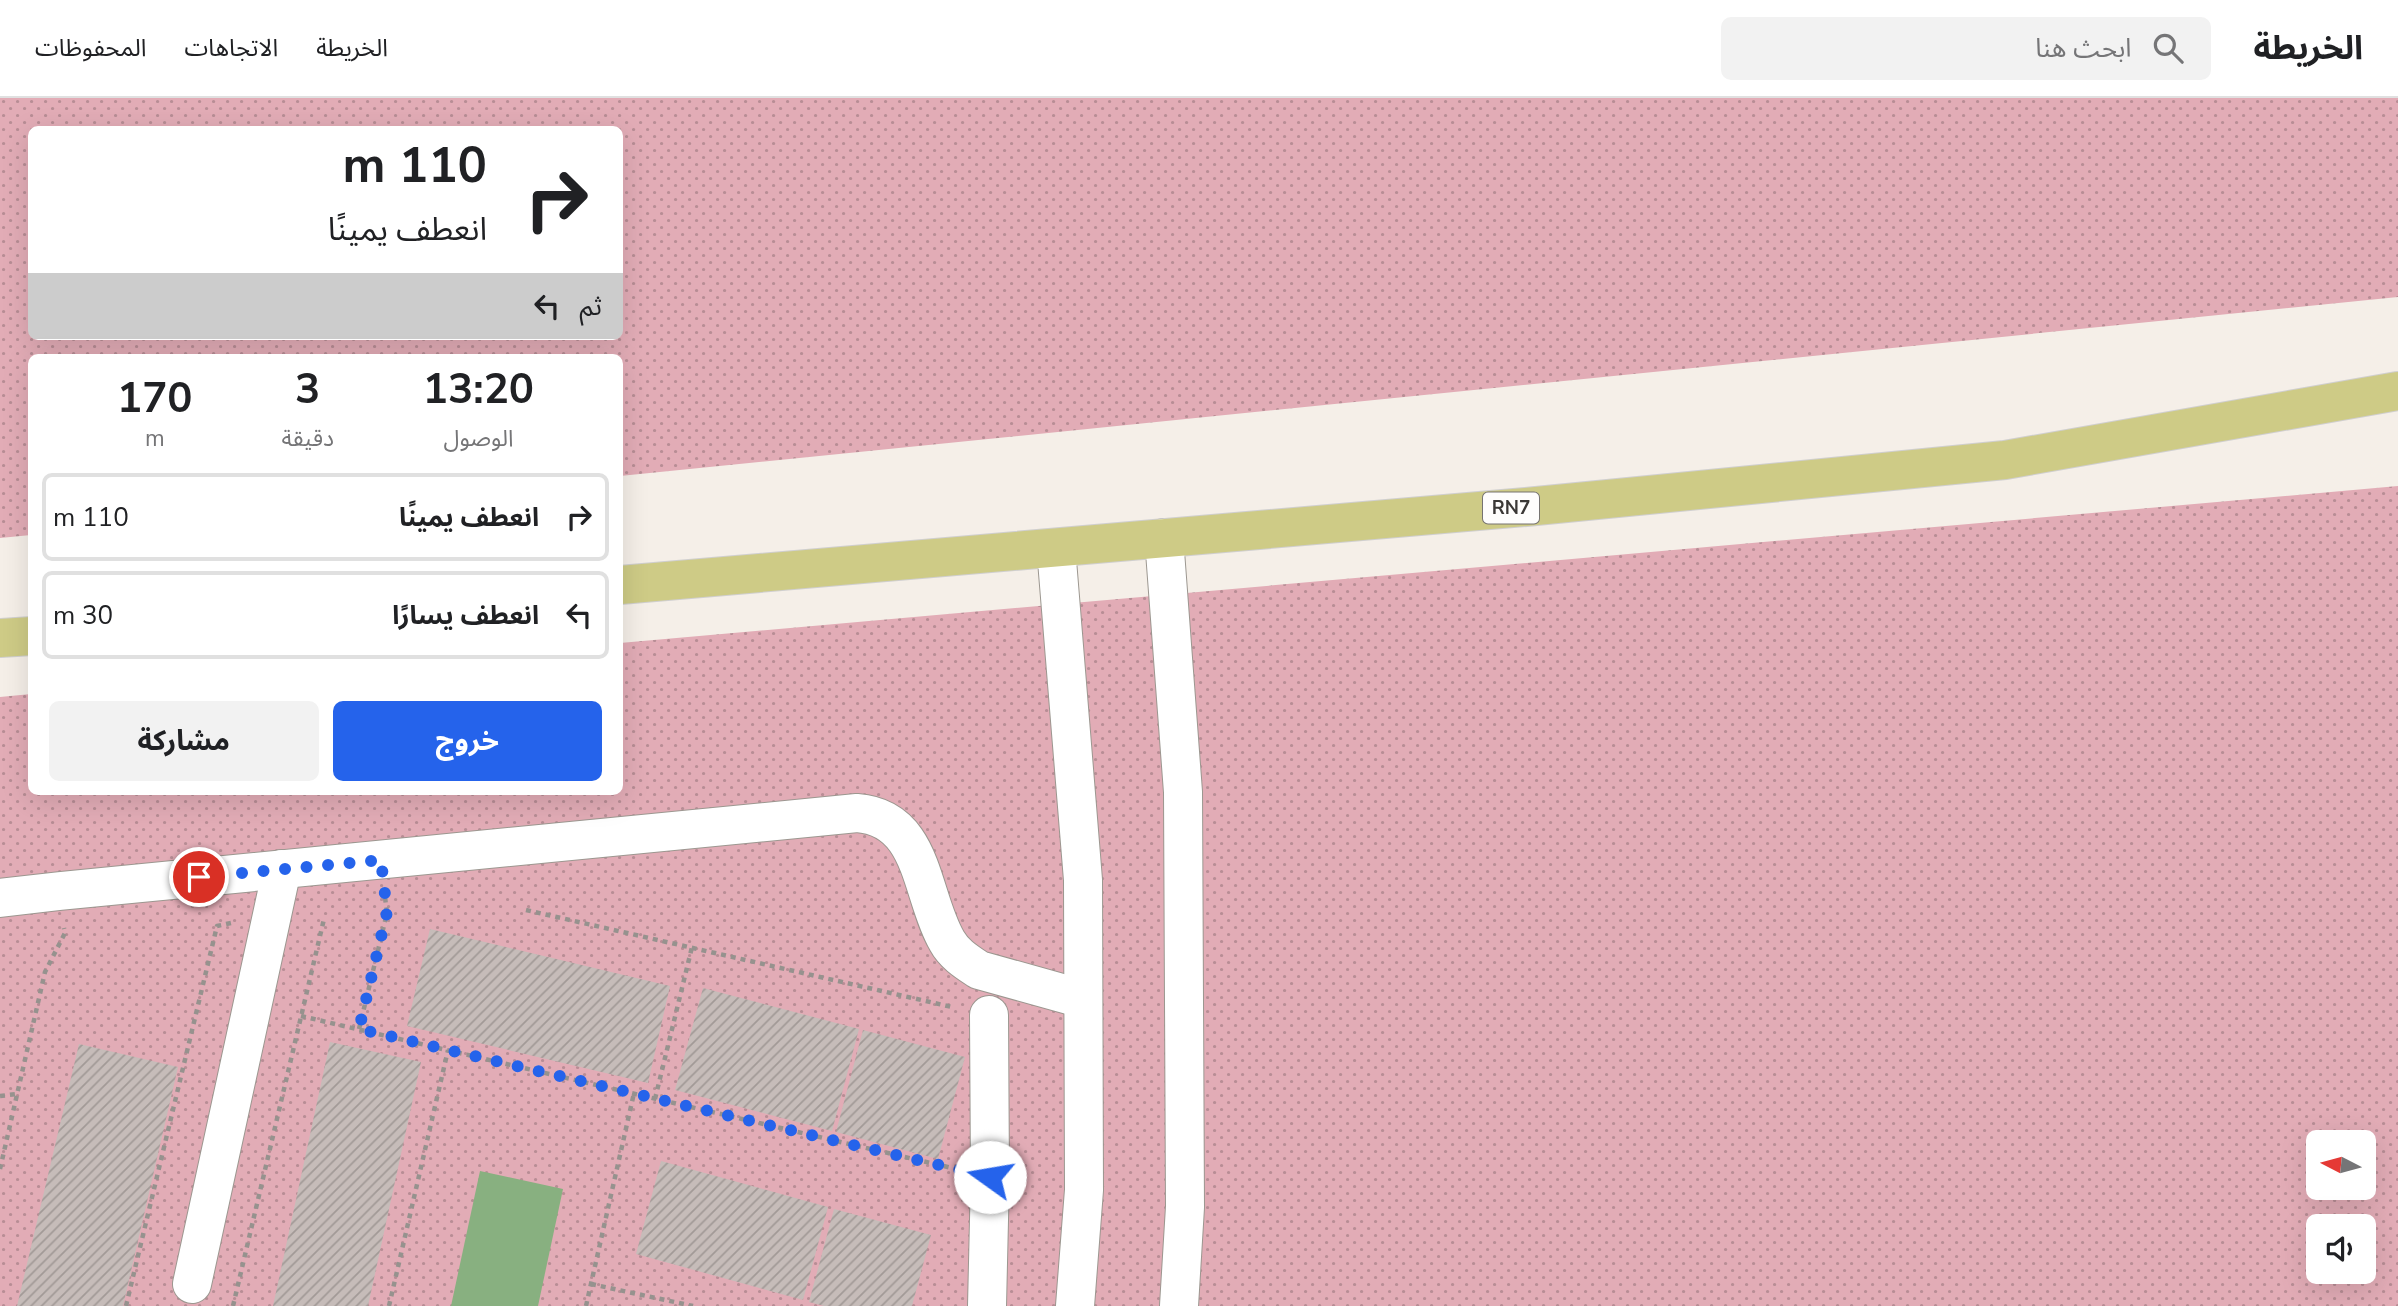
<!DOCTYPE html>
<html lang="ar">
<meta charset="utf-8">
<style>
body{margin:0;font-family:"Nunito Sans","Noto Sans Arabic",sans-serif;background:#f2f2f2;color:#202124;direction:rtl;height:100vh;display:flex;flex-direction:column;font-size:26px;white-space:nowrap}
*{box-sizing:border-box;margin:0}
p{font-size:23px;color:#757577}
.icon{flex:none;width:38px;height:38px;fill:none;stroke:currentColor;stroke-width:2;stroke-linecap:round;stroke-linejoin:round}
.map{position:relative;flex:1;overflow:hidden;direction:ltr}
.sheet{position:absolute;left:28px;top:256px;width:595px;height:441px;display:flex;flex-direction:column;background:#fff;border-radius:10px;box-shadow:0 7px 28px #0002;direction:rtl}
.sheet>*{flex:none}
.guide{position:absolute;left:28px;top:28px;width:595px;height:214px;border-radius:10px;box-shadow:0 7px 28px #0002;direction:rtl;background:#fff;color:#202124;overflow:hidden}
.needle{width:46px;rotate:276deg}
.controls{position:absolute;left:2306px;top:1032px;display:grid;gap:14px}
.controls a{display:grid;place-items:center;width:70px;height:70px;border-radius:10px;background:#fff;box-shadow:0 7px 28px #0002;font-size:35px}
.pin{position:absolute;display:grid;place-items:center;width:60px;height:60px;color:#fff;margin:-30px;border:4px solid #fff;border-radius:50%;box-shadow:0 2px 7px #0007}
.me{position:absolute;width:77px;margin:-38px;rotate:283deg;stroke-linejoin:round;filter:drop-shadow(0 0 5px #0008)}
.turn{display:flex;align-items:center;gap:24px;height:147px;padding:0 21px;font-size:32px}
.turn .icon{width:91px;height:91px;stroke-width:2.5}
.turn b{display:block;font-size:49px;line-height:60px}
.then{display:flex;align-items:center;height:66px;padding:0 21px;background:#0003;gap:14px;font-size:26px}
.eta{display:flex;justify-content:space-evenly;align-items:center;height:119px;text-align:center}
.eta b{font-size:42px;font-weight:700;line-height:49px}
.cta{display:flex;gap:14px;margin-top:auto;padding:14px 21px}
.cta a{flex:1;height:80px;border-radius:10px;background:#2563eb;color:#fff;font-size:28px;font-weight:700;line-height:80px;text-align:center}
.cta a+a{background:#f2f2f2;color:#202124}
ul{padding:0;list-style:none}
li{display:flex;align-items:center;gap:21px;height:88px;margin:0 14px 10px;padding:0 7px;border:4px solid #e0e0e0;border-radius:10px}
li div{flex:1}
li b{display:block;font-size:26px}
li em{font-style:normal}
header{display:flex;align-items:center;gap:42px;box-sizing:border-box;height:98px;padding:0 35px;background:#fff;border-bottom:2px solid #e0e0e0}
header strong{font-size:33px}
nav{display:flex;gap:38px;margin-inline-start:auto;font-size:24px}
.search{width:490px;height:63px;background:#f2f2f2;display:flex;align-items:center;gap:18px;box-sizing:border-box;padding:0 24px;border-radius:10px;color:#757577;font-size:26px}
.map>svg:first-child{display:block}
.grass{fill:url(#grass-dots);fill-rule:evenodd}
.water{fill:#88b080}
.building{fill:url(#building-hatch)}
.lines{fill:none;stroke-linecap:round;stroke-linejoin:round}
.minor-casing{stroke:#9c9790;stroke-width:40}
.major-casing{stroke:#d0cfcf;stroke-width:40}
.path{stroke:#96928e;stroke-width:4.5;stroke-dasharray:5 5;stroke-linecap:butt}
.minor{stroke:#fff;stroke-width:38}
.major{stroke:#cecb86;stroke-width:38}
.route{stroke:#2563eb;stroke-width:12;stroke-dasharray:0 21.6}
.labels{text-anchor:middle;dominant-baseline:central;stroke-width:6;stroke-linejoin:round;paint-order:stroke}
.shield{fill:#fefdfc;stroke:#767371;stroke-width:2}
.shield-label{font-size:19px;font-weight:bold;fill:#3b3836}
</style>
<header>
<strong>الخريطة</strong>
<div class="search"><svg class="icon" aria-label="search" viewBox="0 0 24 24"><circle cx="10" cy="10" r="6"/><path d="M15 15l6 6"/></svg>ابحث هنا</div>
<nav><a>الخريطة</a><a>الاتجاهات</a><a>المحفوظات</a></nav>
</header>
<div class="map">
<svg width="2398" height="1208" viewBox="0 0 2398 1208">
<defs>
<pattern id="grass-dots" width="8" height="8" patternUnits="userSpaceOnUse" patternTransform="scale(1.75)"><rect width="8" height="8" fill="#e2acb6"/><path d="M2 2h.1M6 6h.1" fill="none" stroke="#b88d95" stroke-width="1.8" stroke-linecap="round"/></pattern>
<pattern id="building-hatch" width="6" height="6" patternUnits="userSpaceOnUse" patternTransform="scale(1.75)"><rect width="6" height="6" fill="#c6bcb9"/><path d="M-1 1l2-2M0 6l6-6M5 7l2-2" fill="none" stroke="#a29a97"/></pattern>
</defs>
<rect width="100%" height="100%" fill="#f5efe8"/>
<g class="grass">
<path d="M0,0H2398V199L620,378V259H32L31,437L0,440ZM32,32H620V238H32Z"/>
<path d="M2398,388V1208H0V599L31,596L32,693H620V545ZM2319,1045H2364V1090H2319ZM2319,1129H2364V1174H2319Z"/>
</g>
<path class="water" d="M480,1073L563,1091L538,1208H451Z"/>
<g class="building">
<path d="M430,831L670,888L648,985L407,928Z"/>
<path d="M703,890L859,931L832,1033L675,992Z"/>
<path d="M863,932L965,959L938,1061L836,1034Z"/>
<path d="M330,944L421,964L368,1208H273Z"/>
<path d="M79,946L178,969L123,1208H17Z"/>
<path d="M661,1063L828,1109L803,1202L636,1156Z"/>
<path d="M834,1111L931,1137L912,1208H824L809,1204Z"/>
</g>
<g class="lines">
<g class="minor-casing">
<g id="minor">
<path d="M1164,440L1183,694L1185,1109L1179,1208"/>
<path d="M1056,450L1083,782L1084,1092L1075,1208"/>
<path d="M0,800L60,793L857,715C925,720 920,797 947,843C954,856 967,864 979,872L1083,901"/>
<path d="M192,1186L282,771"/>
<path d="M987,1208L990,1079L989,917"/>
</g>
</g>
<g class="major-casing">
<g id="major">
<path d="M620,487L1526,409L2005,362L2398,293"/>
<path d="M0,540L32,538"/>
</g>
</g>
<g class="path">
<path d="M526,812L952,909"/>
<path d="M301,918L952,1070"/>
<path d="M359,931L387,815L385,799"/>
<path d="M0,998L17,996"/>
<path d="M655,1001L692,849"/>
<path d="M0,1071L45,874L65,835L64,830"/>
<path d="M591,1186L693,1208"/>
<path d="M126,1208L217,828L231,825"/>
<path d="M233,1208L324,821"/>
<path d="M389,1208L448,952"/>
<path d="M586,1208L634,995"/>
</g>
<use href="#minor" class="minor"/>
<use href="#major" class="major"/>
</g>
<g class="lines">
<path class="route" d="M199,779L381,762L387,814L359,931L990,1079"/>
</g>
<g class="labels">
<rect class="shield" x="1483" y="394.5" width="56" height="31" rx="5"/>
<g class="shield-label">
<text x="1511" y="410">RN7</text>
</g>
</g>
</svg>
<div class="controls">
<a><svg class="needle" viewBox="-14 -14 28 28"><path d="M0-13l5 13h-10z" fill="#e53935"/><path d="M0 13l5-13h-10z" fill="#757577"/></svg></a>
<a><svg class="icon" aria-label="sound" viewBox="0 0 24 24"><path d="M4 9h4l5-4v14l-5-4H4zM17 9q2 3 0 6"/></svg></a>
</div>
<div class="pin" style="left:199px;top:779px;background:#d93025"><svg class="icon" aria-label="arrive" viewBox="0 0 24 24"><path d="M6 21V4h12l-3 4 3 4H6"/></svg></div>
<svg class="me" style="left:990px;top:1079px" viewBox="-20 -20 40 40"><circle r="19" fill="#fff"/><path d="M0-13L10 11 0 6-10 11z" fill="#2563eb"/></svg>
<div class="guide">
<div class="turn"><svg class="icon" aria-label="right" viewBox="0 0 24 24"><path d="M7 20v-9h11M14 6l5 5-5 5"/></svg><div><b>110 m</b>انعطف يمينًا</div></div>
<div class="then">ثم<svg class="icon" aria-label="left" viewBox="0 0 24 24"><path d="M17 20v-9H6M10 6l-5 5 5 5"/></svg></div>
</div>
<section class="sheet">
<div class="eta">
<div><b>13:20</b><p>الوصول</p></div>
<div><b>3</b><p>دقيقة</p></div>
<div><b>170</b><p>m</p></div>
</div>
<ul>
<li><svg class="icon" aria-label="right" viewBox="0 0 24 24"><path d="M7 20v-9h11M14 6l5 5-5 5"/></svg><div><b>انعطف يمينًا</b></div><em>110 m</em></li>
<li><svg class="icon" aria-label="left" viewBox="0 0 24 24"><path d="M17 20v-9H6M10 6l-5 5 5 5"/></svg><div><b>انعطف يسارًا</b></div><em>30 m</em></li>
</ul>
<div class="cta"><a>خروج</a><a>مشاركة</a></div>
</section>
</div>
